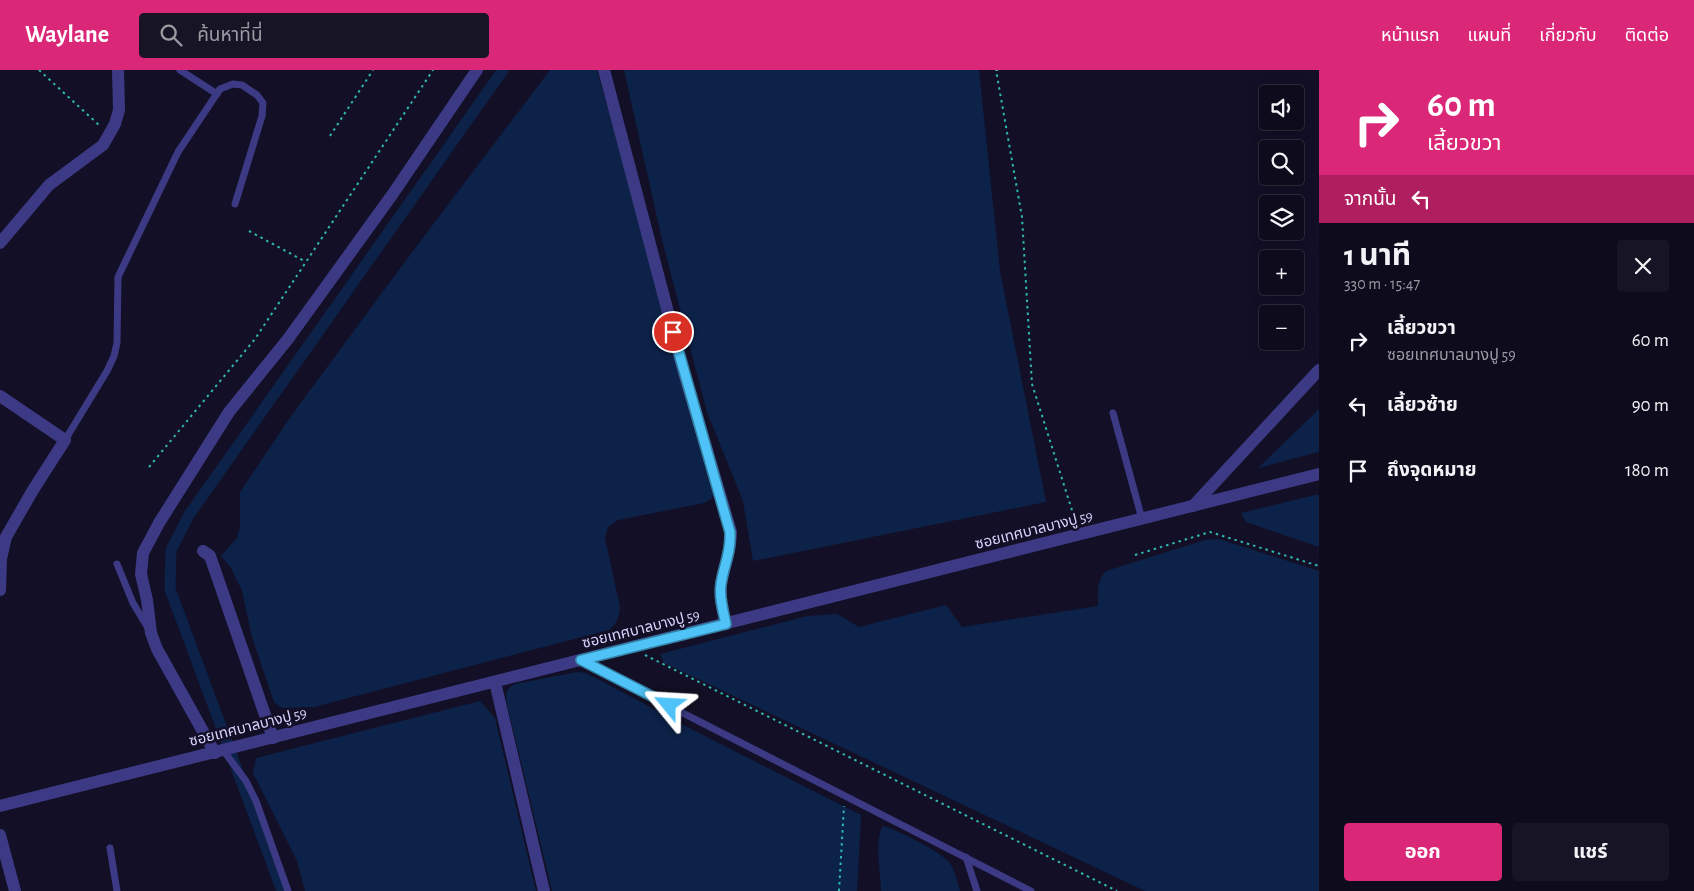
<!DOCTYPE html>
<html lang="th">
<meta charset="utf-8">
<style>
body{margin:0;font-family:"Alegreya Sans","Noto Sans Thai",sans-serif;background:#171425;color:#f1f3f6;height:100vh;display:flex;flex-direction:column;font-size:19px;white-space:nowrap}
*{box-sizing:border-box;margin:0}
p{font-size:16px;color:#9b9ba3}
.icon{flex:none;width:28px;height:28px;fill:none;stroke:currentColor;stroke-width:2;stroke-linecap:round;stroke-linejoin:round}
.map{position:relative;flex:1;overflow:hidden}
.drawer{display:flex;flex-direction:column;background:#0e0b1c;width:375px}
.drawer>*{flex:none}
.top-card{background:#db2777;color:#fff;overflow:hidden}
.buttons{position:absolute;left:1259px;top:15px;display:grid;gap:10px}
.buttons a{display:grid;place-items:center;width:45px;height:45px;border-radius:5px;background:#0e0b1c;box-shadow:0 2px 12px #0003,0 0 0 1px #2e2b3b;font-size:25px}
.pin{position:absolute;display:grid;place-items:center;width:42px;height:42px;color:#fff;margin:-21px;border:2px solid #fff;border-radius:50%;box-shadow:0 1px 5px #0007}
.me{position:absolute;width:55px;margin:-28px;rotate:297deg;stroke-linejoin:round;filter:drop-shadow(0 0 4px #0008)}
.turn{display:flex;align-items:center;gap:18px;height:105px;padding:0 25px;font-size:22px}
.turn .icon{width:65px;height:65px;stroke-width:2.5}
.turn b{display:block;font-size:35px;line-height:42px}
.then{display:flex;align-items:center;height:48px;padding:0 25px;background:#0003;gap:10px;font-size:19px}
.round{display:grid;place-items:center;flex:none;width:52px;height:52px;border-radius:5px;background:#171425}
.summary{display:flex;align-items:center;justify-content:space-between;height:85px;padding:0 25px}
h1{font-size:30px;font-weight:700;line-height:38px}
.action{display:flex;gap:10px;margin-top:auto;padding:10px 25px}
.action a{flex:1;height:58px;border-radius:5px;background:#db2777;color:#fff;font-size:20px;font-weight:700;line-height:58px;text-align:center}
.action a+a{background:#171425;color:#f1f3f6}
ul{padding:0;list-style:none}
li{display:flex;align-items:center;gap:15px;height:65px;padding:0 25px}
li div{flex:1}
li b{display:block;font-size:19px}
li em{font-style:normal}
header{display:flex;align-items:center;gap:30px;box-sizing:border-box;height:70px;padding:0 25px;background:#db2777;color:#fff}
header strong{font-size:24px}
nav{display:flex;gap:28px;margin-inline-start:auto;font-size:18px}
.search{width:350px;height:45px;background:#171425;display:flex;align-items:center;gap:12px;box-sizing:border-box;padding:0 18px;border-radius:5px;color:#9b9ba3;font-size:19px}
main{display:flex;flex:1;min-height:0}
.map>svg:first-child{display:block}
.water{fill:#0c2248}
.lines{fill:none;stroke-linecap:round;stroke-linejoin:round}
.canal{stroke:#0c2248;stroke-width:11}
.path{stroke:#2fb8b0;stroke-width:2;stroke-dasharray:2.5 4;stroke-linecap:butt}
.lane{stroke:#3d3a85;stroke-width:7}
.street{stroke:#3d3a85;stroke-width:12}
.route-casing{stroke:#337fa1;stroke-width:12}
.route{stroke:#4fc3f7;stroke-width:9}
.labels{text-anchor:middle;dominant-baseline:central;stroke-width:5;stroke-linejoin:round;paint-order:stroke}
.street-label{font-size:15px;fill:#d9d4ff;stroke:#130f26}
</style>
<header>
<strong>Waylane</strong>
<div class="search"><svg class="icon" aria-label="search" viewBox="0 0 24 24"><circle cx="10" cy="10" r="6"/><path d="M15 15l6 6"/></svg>ค้นหาที่นี่</div>
<nav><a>หน้าแรก</a><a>แผนที่</a><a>เกี่ยวกับ</a><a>ติดต่อ</a></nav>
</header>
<main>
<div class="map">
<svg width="1319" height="821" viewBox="0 0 1319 821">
<rect width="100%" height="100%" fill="#130f26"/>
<g class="water">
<path d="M550,0H597L715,421C714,428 710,430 704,433L618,450L608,457L605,468L620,537C619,548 617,553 609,560L314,637L282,638L274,632L252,567L242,521L231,498L221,486L237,468L240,457V422L291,346L407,189Z"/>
<path d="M624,0H979L1000,201L1046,432L753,491L743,431L707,342L662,170Z"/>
<path d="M1319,339V382L1258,398Z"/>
<path d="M1319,424V477L1246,452L1241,443Z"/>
<path d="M1219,469L1319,501V821H1145L664,593L660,584L807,546L837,544L859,557L946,535L962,557L1098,536C1098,523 1096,511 1106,501L1205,470Z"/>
<path d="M577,602L585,603L596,608L695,661L861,745L857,821H552L506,630C506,621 507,618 515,614Z"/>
<path d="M480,631L495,648L536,821H305L297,791L253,703L256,688Z"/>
<path d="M883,756C895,758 942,783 949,792C955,800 957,811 960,821H881C881,807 874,767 883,756Z"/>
</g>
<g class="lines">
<path class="canal" d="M282,821L170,519L171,480L189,445L503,0"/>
<g class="path">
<path d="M39,0L100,56"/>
<path d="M998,0H996L1022,147L1032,314L1076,453"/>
<path d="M330,66L373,0"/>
<path d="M249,161L306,192"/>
<path d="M149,397L255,269L433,0"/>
<path d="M1135,485L1210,462L1319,496"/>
<path d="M645,585L1117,821"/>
<path d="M839,821L844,736"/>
</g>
<g class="lane">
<path d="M180,0L217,24"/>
<path d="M1113,343L1142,449"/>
<path d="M65,370L107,301L114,286L117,273L118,207L178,82L220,19L233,14L242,15L257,25L263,33L262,46L235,134"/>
<path d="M117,494L133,533L148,558"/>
<path d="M581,591L1031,821"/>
<path d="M223,680L246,711L256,731L288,821"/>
<path d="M110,778L117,821"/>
<path d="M966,787L977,821"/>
</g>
<g class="street">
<path d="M604,0L683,299L731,462C731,484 724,494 721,514C719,527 723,541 726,554"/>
<path d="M0,173L49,115L103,75L115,54L119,40L118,0"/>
<path d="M0,326L65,370L33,420L6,467L1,489L0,520"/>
<path d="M1193,436L1319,300"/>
<path d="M203,481L210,486L273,668"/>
<path d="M495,612L544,821"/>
<path d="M215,683L157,579L151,563L147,530L141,504L143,483L159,453L229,342L288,269L392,125L477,0"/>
<path d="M0,736L1319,404"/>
<path d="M0,765L15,821"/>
</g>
</g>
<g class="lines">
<g class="route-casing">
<path id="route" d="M669,635L581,590L726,554C723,541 719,527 721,514C724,494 731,484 730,462L673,262"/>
</g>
<use href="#route" class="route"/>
</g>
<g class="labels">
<g class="street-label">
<text transform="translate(1034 460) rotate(-14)">ซอยเทศบาลบางปู 59</text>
<text transform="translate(641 559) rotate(-14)">ซอยเทศบาลบางปู 59</text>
<text transform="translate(248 657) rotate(-14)">ซอยเทศบาลบางปู 59</text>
</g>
</g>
</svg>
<div class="buttons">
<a><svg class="icon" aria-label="sound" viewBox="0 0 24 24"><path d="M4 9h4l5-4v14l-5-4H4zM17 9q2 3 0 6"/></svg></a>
<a><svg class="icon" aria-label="search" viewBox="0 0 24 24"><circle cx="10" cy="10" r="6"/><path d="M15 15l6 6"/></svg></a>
<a><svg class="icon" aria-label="layers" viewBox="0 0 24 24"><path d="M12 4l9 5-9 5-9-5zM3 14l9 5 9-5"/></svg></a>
<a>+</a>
<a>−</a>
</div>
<div class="pin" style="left:673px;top:262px;background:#d93025"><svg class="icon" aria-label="arrive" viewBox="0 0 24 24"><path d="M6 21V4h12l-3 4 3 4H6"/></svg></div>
<svg class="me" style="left:669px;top:635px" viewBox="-20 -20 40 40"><path d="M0-17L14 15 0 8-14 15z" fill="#4fc3f7" stroke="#fff" stroke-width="4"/></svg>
</div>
<section class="drawer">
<div class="top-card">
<div class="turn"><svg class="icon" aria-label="right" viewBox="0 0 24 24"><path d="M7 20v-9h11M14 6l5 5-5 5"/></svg><div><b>60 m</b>เลี้ยวขวา</div></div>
<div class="then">จากนั้น<svg class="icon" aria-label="left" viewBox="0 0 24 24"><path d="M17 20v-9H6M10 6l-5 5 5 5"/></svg></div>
</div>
<div class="summary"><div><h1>1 นาที</h1><p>330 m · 15:47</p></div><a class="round"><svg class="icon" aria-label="close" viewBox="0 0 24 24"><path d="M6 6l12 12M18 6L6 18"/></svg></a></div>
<ul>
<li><svg class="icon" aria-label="right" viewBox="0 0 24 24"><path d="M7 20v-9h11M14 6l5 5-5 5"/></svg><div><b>เลี้ยวขวา</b><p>ซอยเทศบาลบางปู 59</p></div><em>60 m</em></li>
<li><svg class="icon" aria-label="left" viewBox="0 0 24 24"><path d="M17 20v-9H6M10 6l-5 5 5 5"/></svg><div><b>เลี้ยวซ้าย</b></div><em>90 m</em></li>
<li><svg class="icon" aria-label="arrive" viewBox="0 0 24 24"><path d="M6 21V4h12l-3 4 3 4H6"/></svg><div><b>ถึงจุดหมาย</b></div><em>180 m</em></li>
</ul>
<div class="action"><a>ออก</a><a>แชร์</a></div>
</section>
</main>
